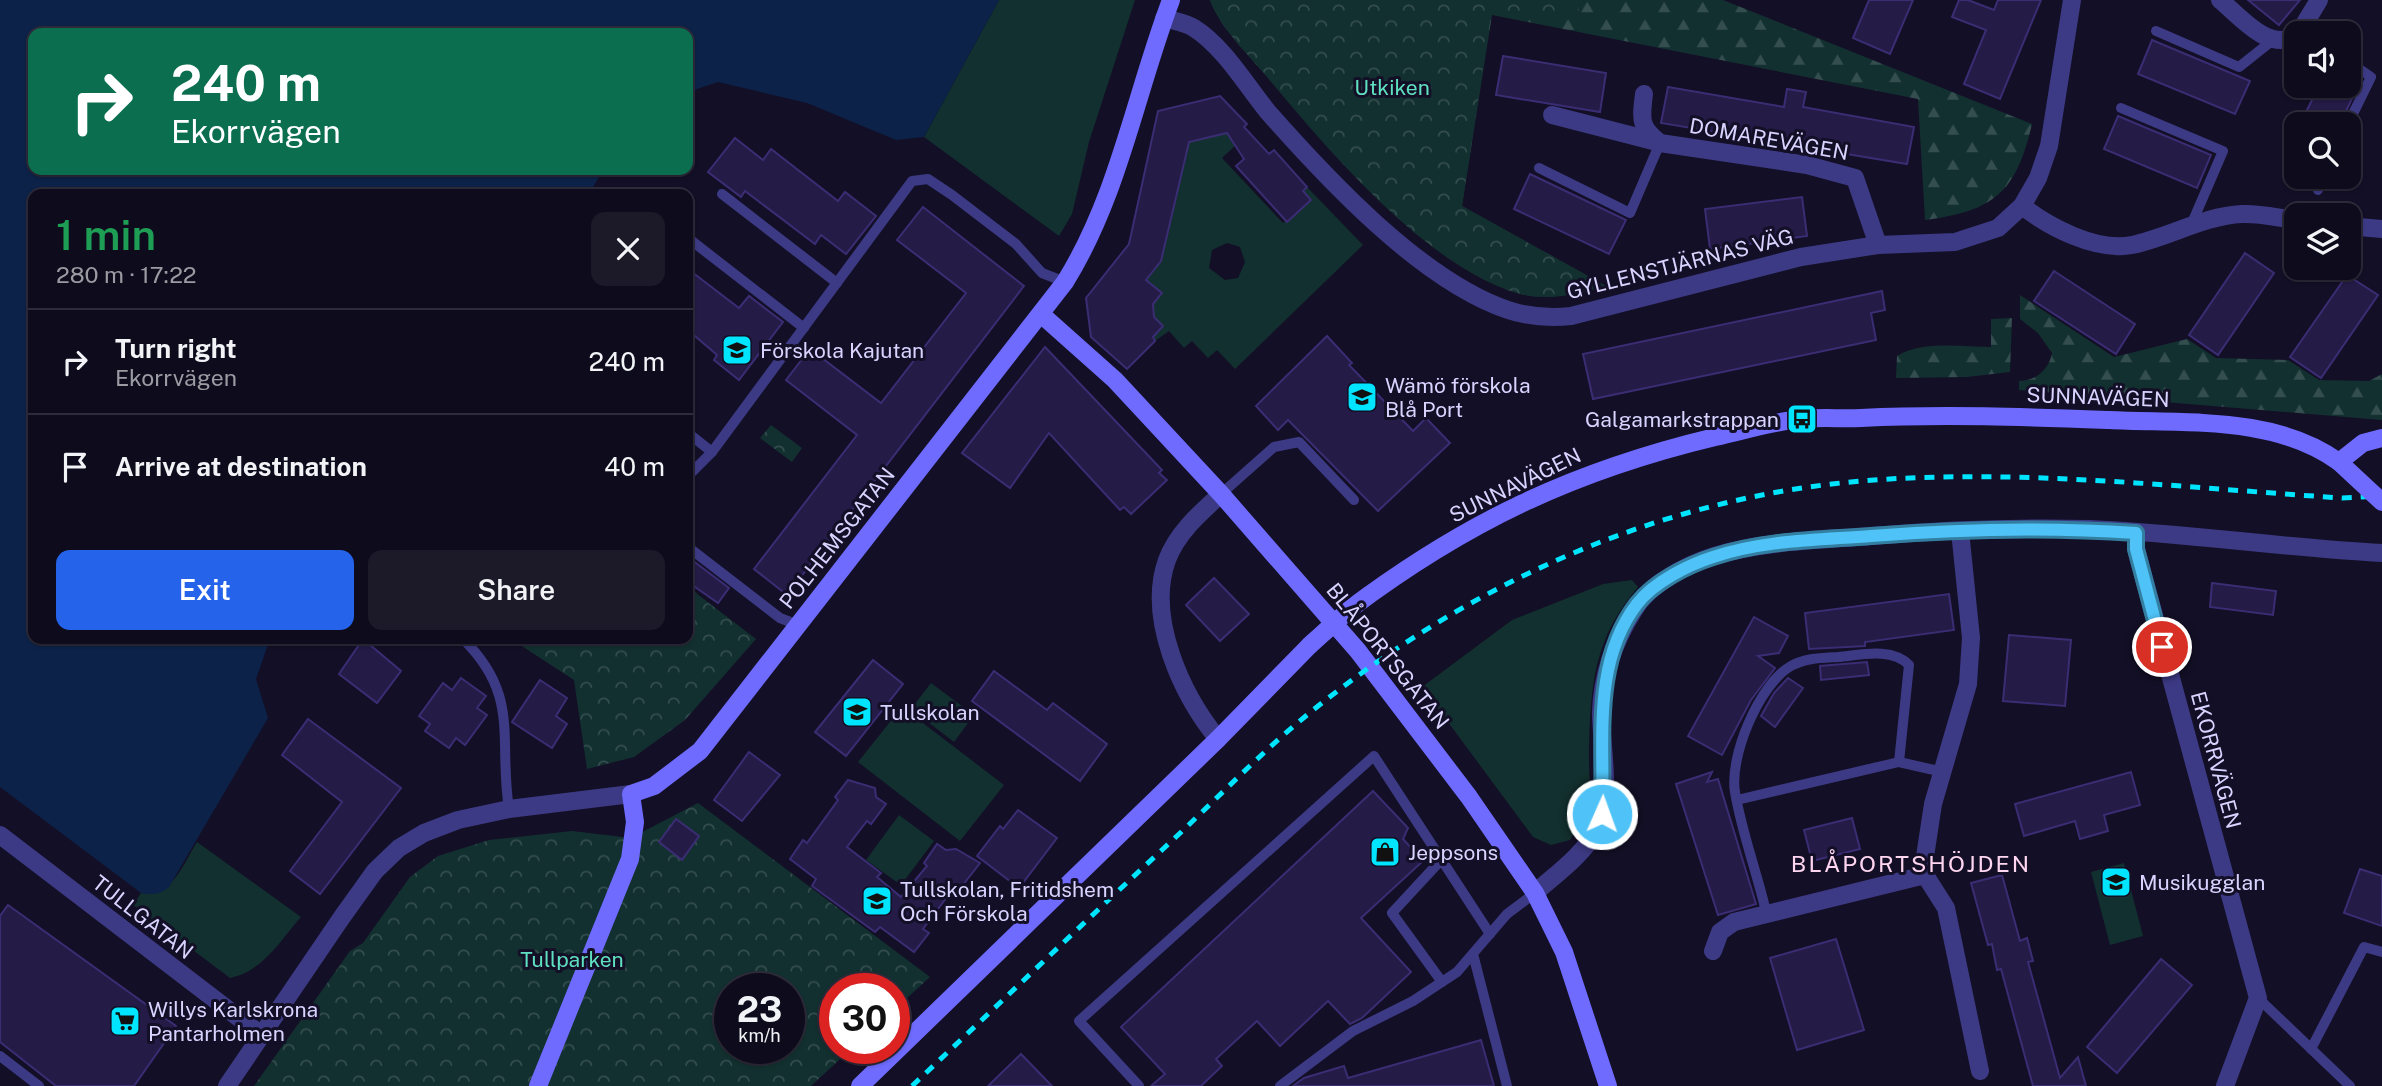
<!DOCTYPE html>
<meta charset="utf-8">
<style>
body{margin:0;font-family:"Public Sans",sans-serif;background:#1c1929;color:#f1f3f6;height:100vh;display:flex;flex-direction:column;font-size:26px;white-space:nowrap}
*{box-sizing:border-box;margin:0}
p{font-size:23px;color:#9b9ba3}
.icon{flex:none;width:38px;height:38px;fill:none;stroke:currentColor;stroke-width:2;stroke-linecap:round;stroke-linejoin:round}
.map{position:relative;flex:1;overflow:hidden}
.sheet{position:absolute;left:28px;top:189px;width:665px;height:455px;display:flex;flex-direction:column;background:#0e0b1c;border-radius:14px;box-shadow:0 2px 5px #0004,0 0 0 2px #2e2b3b}
.sheet>*{flex:none}
.hud{position:absolute;left:28px;top:28px;width:665px;height:147px;border-radius:14px;box-shadow:0 2px 5px #0004,0 0 0 2px #2e2b3b;background:#0b6e4f;color:#fff;overflow:hidden}
.tools{position:absolute;left:2284px;top:21px;display:grid;gap:14px}
.tools a{display:grid;place-items:center;width:77px;height:77px;border-radius:14px;background:#0e0b1c;box-shadow:0 2px 5px #0004,0 0 0 2px #2e2b3b;font-size:35px}
.speed{position:absolute;left:714px;top:973px;display:flex;gap:14px;font-size:35px;font-weight:700;text-align:center}
.speed>*{display:grid;place-content:center;width:91px;height:91px;border-radius:50%;background:#0e0b1c;box-shadow:0 2px 5px #0004,0 0 0 2px #2e2b3b;line-height:1}
.speed small{font-size:18px;font-weight:400}
.speed .limit{border:10px solid #d22;background:#fff;color:#111}
.pin{position:absolute;display:grid;place-items:center;width:60px;height:60px;color:#fff;margin:-30px;border:4px solid #fff;border-radius:50%;box-shadow:0 2px 7px #0007}
.me{position:absolute;width:77px;margin:-38px;rotate:2deg;stroke-linejoin:round;filter:drop-shadow(0 0 5px #0008)}
.turn{display:flex;align-items:center;gap:24px;height:147px;padding:0 28px;font-size:32px}
.turn .icon{width:91px;height:91px;stroke-width:2.5}
.turn b{display:block;font-size:49px;line-height:60px}
.round{display:grid;place-items:center;flex:none;width:74px;height:74px;border-radius:14px;background:#1c1929}
.summary{display:flex;align-items:center;justify-content:space-between;height:119px;padding:0 28px}
h1{font-size:42px;font-weight:600;line-height:52px;color:#1e9e55}
.primary-button{display:flex;gap:14px;margin-top:auto;padding:14px 28px}
.primary-button a{flex:1;height:80px;border-radius:14px;background:#2563eb;color:#fff;font-size:28px;font-weight:600;line-height:80px;text-align:center}
.primary-button a+a{background:#1c1929;color:#f1f3f6}
ul{padding:0;list-style:none}
li{display:flex;align-items:center;gap:21px;height:105px;padding:0 28px;border-top:2px solid #2e2b3b}
li div{flex:1}
li b{display:block;font-size:26px}
li em{font-style:normal}
.map>svg:first-child{display:block}
.grass{fill:#12302f;fill-rule:evenodd}
.forest{fill:url(#forest-firs)}
.park{fill:url(#park-crowns);fill-rule:evenodd}
.water{fill:#0c2248}
.building{fill:#241b47;stroke:#3b2d73;stroke-width:2}
.lines{fill:none;stroke-linecap:round;stroke-linejoin:round}
.lane{stroke:#3d3a85;stroke-width:10}
.street{stroke:#3d3a85;stroke-width:18}
.secondary{stroke:#6f6bff;stroke-width:18}
.rail{stroke:#00e5ff;stroke-width:5;stroke-dasharray:10 9;stroke-linecap:butt}
.secondary-bridge{stroke:#6f6bff;stroke-width:18}
.route-casing{stroke:#337fa1;stroke-width:18}
.route{stroke:#4fc3f7;stroke-width:12}
.labels{text-anchor:middle;dominant-baseline:central;stroke-width:6;stroke-linejoin:round;paint-order:stroke}
.park-label{font-size:21px;fill:#5fe0c0;stroke:#130f26}
.street-label{font-size:21px;fill:#d9d4ff;stroke:#130f26}
.poi-label{font-size:21px;fill:#d9d4ff;stroke:#130f26;text-anchor:start}
.neighbourhood-label{font-size:23px;letter-spacing:2px;fill:#ffd6f0;stroke:#130f26}
</style>
<div class="map">
<svg width="2382" height="1086" viewBox="0 0 2382 1086">
<defs>
<pattern id="forest-firs" width="22" height="20" patternUnits="userSpaceOnUse" patternTransform="scale(1.75)"><rect width="22" height="20" fill="#12302f"/><path d="M5 1l3.5 6h-7zM16 11l3.5 6h-7z" fill="#344d4e"/></pattern>
<pattern id="park-crowns" width="20" height="18" patternUnits="userSpaceOnUse" patternTransform="scale(1.75)"><rect width="20" height="18" fill="#12302f"/><path d="M2 6a3 3 0 1 1 6 0M12 15a3 3 0 1 1 6 0" fill="none" stroke="#344d4e"/></pattern>
</defs>
<rect width="100%" height="100%" fill="#130f26"/>
<g class="grass">
<path d="M999,0H1135L1089,142L1072,214L1059,236L924,137Z"/>
<path d="M1227,133L1236,145L1222,158L1283,223L1311,200L1303,191L1307,187L1363,245L1235,369L1217,350L1208,358L1192,341L1184,348L1169,331L1155,341L1153,337L1163,326L1154,317L1153,304L1162,293L1146,280L1161,261L1189,142ZM1227,243L1240,247L1245,262L1238,278L1225,280L1209,268L1212,250Z"/>
<path d="M1632,580L1638,587C1594,639 1591,682 1589,748C1588,792 1597,801 1570,840L1551,845L1533,837L1422,687L1512,620L1603,584Z"/>
<path d="M931,683L974,715L954,742L911,709Z"/>
<path d="M902,707L1004,785L960,841L858,762Z"/>
<path d="M899,815L934,841L901,885L866,860Z"/>
<path d="M197,842L301,917C280,941 262,972 230,978L133,905L141,893C172,898 183,864 197,842Z"/>
<path d="M2124,863L2143,936L2110,945L2091,872Z"/>
</g>
<g class="forest">
<path d="M1210,0H1723L2032,124C2016,193 1994,211 1925,220L1918,99L1492,15L1462,206L1606,286C1577,294 1547,302 1517,293C1426,266 1327,149 1267,77C1247,53 1221,29 1210,0Z"/>
<path d="M2020,295L2114,357L2187,339L2216,358L2288,360L2319,380L2369,381L2382,374V420L2019,390V381C2035,381 2049,370 2052,353L2038,333L2020,319Z"/>
<path d="M2012,318L2010,372L1967,377L1896,378L1897,356C1923,340 1962,347 1991,347V319Z"/>
</g>
<g class="park">
<path d="M1210,0H1577L1579,12L1491,15L1462,206L1606,286C1578,294 1546,302 1517,293C1425,265 1327,149 1267,76C1247,53 1221,29 1210,0Z"/>
<path d="M771,425L802,448L792,462L760,438Z"/>
<path d="M688,587L756,639L685,720L634,757L587,769L574,680L511,639H688Z"/>
<path d="M698,803L930,977L894,1010V989H835V1048H852L811,1086H254L350,951L363,943L410,877L438,856L489,840L572,831L631,838ZM730,989H789V1048H730Z"/>
</g>
<path class="water" d="M0,0H999L924,137L896,140L807,103L718,82L688,92V33H33V170H603L589,194H33V639H270L256,679L268,718L169,887C160,895 152,895 141,893L0,787Z"/>
<g class="building">
<path d="M1869,0H1913L1890,54L1853,38Z"/>
<path d="M1959,0H1968L1994,10L1998,0H2041L2000,99L1964,84L1986,30L1952,17Z"/>
<path d="M2248,0H2300L2279,25Z"/>
<path d="M2152,40L2250,81L2235,114L2138,74Z"/>
<path d="M1503,56L1606,73L1600,112L1496,95Z"/>
<path d="M2319,86H2358L2340,124H2300Z"/>
<path d="M1668,87L1784,107L1787,89L1806,92L1803,107L1914,127L1907,164L1661,123Z"/>
<path d="M1220,96L1247,124L1244,127L1269,154L1274,150L1307,187L1303,191L1311,200L1287,222L1236,166L1244,159L1227,133L1189,142L1161,261L1146,280L1162,293L1153,304L1154,317L1163,326L1153,337L1155,341L1127,369L1091,337L1086,298L1129,244L1158,111Z"/>
<path d="M2118,116L2211,155L2197,188L2104,149Z"/>
<path d="M735,138L763,160L771,149L838,201L845,192L876,216L846,254L821,235L815,244L745,191L741,197L708,172Z"/>
<path d="M1530,174L1626,220L1609,254L1514,209Z"/>
<path d="M1802,197L1807,236L1710,249L1705,209Z"/>
<path d="M923,207L1024,286L787,595L754,569L857,435L786,380L810,349L881,403L966,293L897,240Z"/>
<path d="M2245,253L2274,273L2218,355L2189,335Z"/>
<path d="M688,269L739,308L749,296L783,322L739,380L714,360L717,355L688,330Z"/>
<path d="M2054,271L2135,324L2116,354L2034,301Z"/>
<path d="M2347,275L2378,295L2321,378L2290,357Z"/>
<path d="M1882,291L1885,310L1871,313L1876,340L1593,399L1583,354Z"/>
<path d="M1327,336L1352,363L1349,365L1413,431L1426,418L1450,443L1378,511L1288,420L1278,430L1256,406Z"/>
<path d="M1045,347L1162,470L1159,473L1167,480L1131,514L1124,507L1120,510L1049,433L1010,488L962,453Z"/>
<path d="M688,557L729,588L718,603L688,582Z"/>
<path d="M1214,578L1249,614L1220,641L1186,605Z"/>
<path d="M2212,583L2276,591L2273,615L2210,607Z"/>
<path d="M1949,594L1954,630L1865,642V646L1809,649L1805,613Z"/>
<path d="M1754,617L1788,636L1779,653L1758,656L1775,668L1751,700L1722,755L1688,736Z"/>
<path d="M2009,635L2071,640L2065,706L2003,701Z"/>
<path d="M363,639L401,671L377,703L339,674Z"/>
<path d="M873,660L903,684L846,756L815,732Z"/>
<path d="M1867,662L1869,675L1821,680L1820,666Z"/>
<path d="M994,671L1047,710L1053,703L1107,744L1080,781L972,701Z"/>
<path d="M461,678L486,696L477,708L487,715L465,745L456,738L449,748L425,731L430,724L419,716L443,683L452,690Z"/>
<path d="M1788,678L1803,688L1775,727L1761,716L1774,693Z"/>
<path d="M540,680L567,698L556,716L567,724L552,748L512,722Z"/>
<path d="M308,719L401,788L320,894L290,871L342,802L282,755Z"/>
<path d="M749,752L780,775L742,821L714,800Z"/>
<path d="M1712,772L1707,782L1718,779L1756,904L1718,915L1676,784Z"/>
<path d="M2131,772L2140,805L2104,815L2108,831L2080,839L2075,821L2024,836L2015,804Z"/>
<path d="M848,780L875,788L876,797L886,804L871,824L867,821L847,847L881,873L877,877L901,897L927,866L924,863L937,844L946,850L956,849L980,863L959,890L956,885L923,929L929,933L914,952L880,927L875,932L812,886L816,879L790,859L803,840L807,843L838,800L835,797Z"/>
<path d="M1373,791L1408,828L1403,839L1423,861L1361,918L1411,972L1362,1018L1350,1024L1328,1001L1280,1046L1257,1021L1216,1059L1222,1066L1201,1086H1151L1165,1074L1121,1027Z"/>
<path d="M1018,810L1057,838L1019,888L977,856L1000,826L1003,829Z"/>
<path d="M1852,818L1860,849L1812,861L1804,830Z"/>
<path d="M676,819L699,836L682,860L659,842Z"/>
<path d="M2360,869L2382,876V926L2344,913Z"/>
<path d="M2002,875L2020,941L2027,938L2033,961L2028,962L2060,1078L2078,1057L2086,1086H2033L2001,969L1997,970L1992,944L1988,945L1971,883Z"/>
<path d="M8,905L176,1026L134,1086H56L0,1042V916Z"/>
<path d="M1836,939L1864,1030L1797,1050L1770,958Z"/>
<path d="M2161,959L2192,985L2117,1073L2087,1047Z"/>
<path d="M1481,1040L1494,1086H1293L1304,1078L1344,1066L1348,1078Z"/>
<path d="M1021,1054L1052,1086H988Z"/>
</g>
<g class="lines">
<g class="lane">
<path d="M2156,31L2239,67L2273,40"/>
<path d="M2121,108L2223,151L2192,223"/>
<path d="M2348,124L2371,77L2348,61"/>
<path d="M1539,168L1630,213L1660,143"/>
<path d="M2318,190L2324,177"/>
<path d="M722,194L837,283"/>
<path d="M688,238L804,328"/>
<path d="M688,433L712,452"/>
<path d="M688,476L712,452L912,181L928,179L952,195L1016,244L1042,273L1065,282"/>
<path d="M1221,494L1274,447L1299,442L1354,500"/>
<path d="M688,547L780,618L798,625"/>
<path d="M463,639C521,696 498,739 509,809"/>
<path d="M1737,800L1899,762L1943,772"/>
<path d="M1442,859L1392,913L1442,982"/>
<path d="M1767,916C1758,875 1742,834 1735,792C1729,757 1759,684 1791,666C1805,658 1822,658 1838,657C1860,655 1892,647 1909,665L1899,762"/>
<path d="M1473,954L1507,1086"/>
<path d="M2258,998L2350,1086"/>
<path d="M2311,1049L2364,947L2382,952"/>
<path d="M0,1056L39,1086"/>
<path d="M1139,1086L1079,1021L1374,756L1490,934"/>
<path d="M1280,1086L1353,1031L1413,1001L1457,972L1507,914L1535,893"/>
</g>
<g class="street">
<path d="M2220,0C2241,17 2268,52 2296,36"/>
<path d="M1164,18C1174,21 1186,23 1194,28C1224,47 1246,85 1268,112C1328,180 1422,281 1508,310C1529,317 1550,318 1571,316L1801,257L1878,245L1955,242L1998,228L2022,206L2038,178L2049,146L2072,0"/>
<path d="M2299,33L2319,0"/>
<path d="M1644,94C1641,119 1639,127 1660,143L1807,165L1855,178L1878,245"/>
<path d="M1552,115L1657,142"/>
<path d="M2022,206C2049,227 2096,252 2132,245C2170,237 2203,216 2242,214C2259,213 2279,218 2296,220"/>
<path d="M2348,226L2382,229"/>
<path d="M1960,531L1971,638L1968,684L1933,804L1924,863L1925,875L1946,908L1980,1071"/>
<path d="M2136,532V549L2258,998L2225,1086"/>
<path d="M1218,739C1182,695 1146,618 1167,560C1177,533 1200,513 1221,494"/>
<path d="M0,835L260,1034"/>
<path d="M1535,893C1556,874 1582,856 1596,831C1613,801 1601,746 1601,712C1602,676 1615,640 1634,610C1649,584 1686,565 1714,556C1764,541 1819,540 1871,536C1943,530 2016,527 2089,529C2187,533 2284,548 2382,553"/>
<path d="M1713,951L1720,932L1734,922L1925,875"/>
<path d="M227,1086L342,917L375,871L399,848L424,833L458,820L509,809L631,794"/>
</g>
<g class="secondary">
<path d="M1042,315L1115,380L1221,494L1358,651L1469,797L1535,893L1564,952L1608,1086"/>
<path d="M1350,609C1466,522 1573,471 1715,437C1744,431 1773,421 1803,419C1822,417 1841,419 1861,418C1944,414 2026,417 2109,420C2186,424 2274,415 2339,462L2363,443L2382,438"/>
<path d="M538,1086L630,859L635,822L631,794L654,786L700,751L1065,282C1119,195 1135,95 1171,0"/>
<path d="M860,1086L1218,739L1310,645"/>
</g>
<path class="rail" d="M912,1086C996,1007 1079,927 1163,849C1211,805 1257,756 1307,715C1470,582 1664,495 1874,480C2029,469 2187,488 2342,498L2382,496"/>
<g class="secondary-bridge">
<path d="M2339,462L2382,502"/>
<path d="M1310,645L1350,609"/>
</g>
</g>
<g class="lines">
<g class="route-casing">
<path id="route" d="M1602,814C1605,744 1591,664 1637,604C1654,582 1688,565 1713,557C1763,540 1819,540 1871,536C1959,529 2048,527 2136,533V549L2162,647"/>
</g>
<use href="#route" class="route"/>
</g>
<defs>
<g id="school-square" transform="scale(1.575)"><rect x="-9" y="-9" width="18" height="18" rx="4" fill="#00e5ff" stroke="#130f26"/><path d="M0-5L7-2L0 1L-7-2ZM-4 1L0 2.5L4 1V4Q0 6-4 4Z" fill="#111"/></g>
<g id="bus-square" transform="scale(1.575)"><rect x="-9" y="-9" width="18" height="18" rx="4" fill="#00e5ff" stroke="#130f26"/><path d="M-5-6H5V4H4V6H2V4H-2V6H-4V4H-5ZM-3.5-4V0h7V-4ZM-3.5 1.2v1.5H-2V1.2ZM2 1.2v1.5H3.5V1.2Z" fill="#111"/></g>
<g id="shop-square" transform="scale(1.575)"><rect x="-9" y="-9" width="18" height="18" rx="4" fill="#00e5ff" stroke="#130f26"/><path d="M-5-2.5h2.3a2.7 3.5 0 0 1 5.4 0H5L5.5 6h-11ZM-1.5-2.5h3a1.5 2.3 0 0 0-3 0Z" fill="#111"/></g>
<g id="supermarket-square" transform="scale(1.575)"><rect x="-9" y="-9" width="18" height="18" rx="4" fill="#00e5ff" stroke="#130f26"/><path d="M-6-5.5h2.5l.6 2H6L4.5 2H-2.5L-4.4-4H-6ZM-1.5 3.2a1.3 1.3 0 1 0 .1 0ZM3 3.2a1.3 1.3 0 1 0 .1 0Z" fill="#111"/></g>
</defs>
<g fill-rule="evenodd">
<use href="#school-square" x="737" y="350"/>
<use href="#school-square" x="1362" y="397"/>
<use href="#bus-square" x="1802" y="419"/>
<use href="#school-square" x="857" y="712"/>
<use href="#shop-square" x="1385" y="852"/>
<use href="#school-square" x="2116" y="882"/>
<use href="#school-square" x="877" y="901"/>
<use href="#supermarket-square" x="125" y="1021"/>
</g>
<g class="labels">
<g class="park-label">
<text x="1392" y="87">Utkiken</text>
<text x="572" y="959">Tullparken</text>
</g>
<g class="street-label">
<text transform="translate(1769 139) rotate(10)">DOMAREVÄGEN</text>
<text transform="translate(1680 264) rotate(-14)">GYLLENSTJÄRNAS VÄG</text>
<text transform="translate(2098 397) rotate(2)">SUNNAVÄGEN</text>
<text transform="translate(1515 485) rotate(-26)">SUNNAVÄGEN</text>
<text transform="translate(837 538) rotate(-52)">POLHEMSGATAN</text>
<text transform="translate(1388 656) rotate(51)">BLÅPORTSGATAN</text>
<text transform="translate(2216 760) rotate(75)">EKORRVÄGEN</text>
<text transform="translate(143 917) rotate(38)">TULLGATAN</text>
</g>
<g class="poi-label">
<text x="760" y="350">Förskola Kajutan</text>
<text x="1385" y="385">Wämö förskola<tspan x="1385" dy="24">Blå Port</tspan></text>
<text x="1779" y="419" text-anchor="end">Galgamarkstrappan</text>
<text x="880" y="712">Tullskolan</text>
<text x="1408" y="852">Jeppsons</text>
<text x="2139" y="882">Musikugglan</text>
<text x="900" y="889">Tullskolan, Fritidshem<tspan x="900" dy="24">Och Förskola</tspan></text>
<text x="148" y="1009">Willys Karlskrona<tspan x="148" dy="24">Pantarholmen</tspan></text>
</g>
<g class="neighbourhood-label">
<text x="1911" y="863">BLÅPORTSHÖJDEN</text>
</g>
</g>
</svg>
<div class="tools">
<a><svg class="icon" aria-label="sound" viewBox="0 0 24 24"><path d="M4 9h4l5-4v14l-5-4H4zM17 9q2 3 0 6"/></svg></a>
<a><svg class="icon" aria-label="search" viewBox="0 0 24 24"><circle cx="10" cy="10" r="6"/><path d="M15 15l6 6"/></svg></a>
<a><svg class="icon" aria-label="layers" viewBox="0 0 24 24"><path d="M12 4l9 5-9 5-9-5zM3 14l9 5 9-5"/></svg></a>
</div>
<div class="speed"><div>23<small>km/h</small></div><div class="limit">30</div></div>
<div class="pin" style="left:2162px;top:647px;background:#d93025"><svg class="icon" aria-label="arrive" viewBox="0 0 24 24"><path d="M6 21V4h12l-3 4 3 4H6"/></svg></div>
<svg class="me" style="left:1602px;top:814px" viewBox="-20 -20 40 40"><circle r="17" fill="#4fc3f7" stroke="#fff" stroke-width="3"/><path d="M0-11L8 9 0 5-8 9z" fill="#fff"/></svg>
<div class="hud">
<div class="turn"><svg class="icon" aria-label="right" viewBox="0 0 24 24"><path d="M7 20v-9h11M14 6l5 5-5 5"/></svg><div><b>240 m</b>Ekorrvägen</div></div>
</div>
<section class="sheet">
<div class="summary"><div><h1>1 min</h1><p>280 m · 17:22</p></div><a class="round"><svg class="icon" aria-label="close" viewBox="0 0 24 24"><path d="M6 6l12 12M18 6L6 18"/></svg></a></div>
<ul>
<li><svg class="icon" aria-label="right" viewBox="0 0 24 24"><path d="M7 20v-9h11M14 6l5 5-5 5"/></svg><div><b>Turn right</b><p>Ekorrvägen</p></div><em>240 m</em></li>
<li><svg class="icon" aria-label="arrive" viewBox="0 0 24 24"><path d="M6 21V4h12l-3 4 3 4H6"/></svg><div><b>Arrive at destination</b></div><em>40 m</em></li>
</ul>
<div class="primary-button"><a>Exit</a><a>Share</a></div>
</section>
</div>
